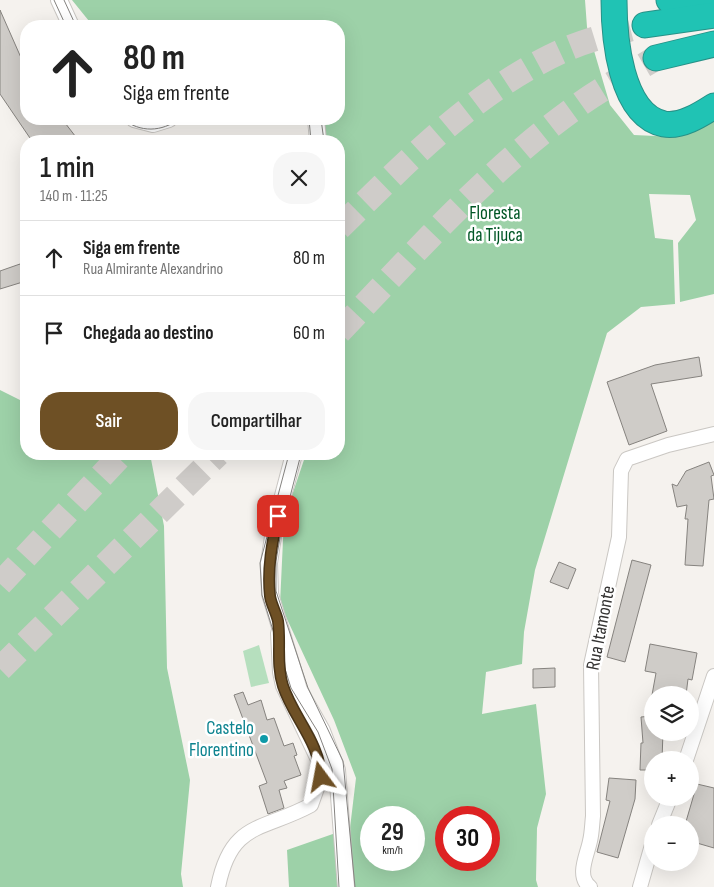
<!DOCTYPE html>
<html lang="pt">
<meta charset="utf-8">
<style>
body{margin:0;font-family:"Sofia Sans Condensed",sans-serif;background:#f6f6f6;color:#222;height:100vh;display:flex;flex-direction:column;font-size:19px;white-space:nowrap}
*{box-sizing:border-box;margin:0}
p{font-size:16px;color:#767676}
.icon{flex:none;width:28px;height:28px;fill:none;stroke:currentColor;stroke-width:2;stroke-linecap:round;stroke-linejoin:round}
.map{position:relative;flex:1;overflow:hidden}
.side{position:absolute;left:20px;top:135px;width:325px;height:325px;display:flex;flex-direction:column;background:#fff;border-radius:20px;box-shadow:0 5px 20px #0002}
.side>*{flex:none}
.guide{position:absolute;left:20px;top:20px;width:325px;height:105px;border-radius:20px;box-shadow:0 5px 20px #0002;background:#fff;color:#222;overflow:hidden}
.tools{position:absolute;left:644px;top:686px;display:grid;gap:10px}
.tools a{display:grid;place-items:center;width:55px;height:55px;border-radius:50%;background:#fff;box-shadow:0 5px 20px #0002;font-size:25px}
.speed{position:absolute;left:360px;top:806px;display:flex;gap:10px;font-size:25px;font-weight:700;text-align:center}
.speed>*{display:grid;place-content:center;width:65px;height:65px;border-radius:50%;background:#fff;box-shadow:0 5px 20px #0002;line-height:1}
.speed small{font-size:12px;font-weight:400}
.speed .limit{border:8px solid #d22;background:#fff;color:#111}
.pin{position:absolute;display:grid;place-items:center;width:42px;height:42px;color:#fff;margin:-21px;border-radius:10px;box-shadow:0 2px 8px #0006}
.me{position:absolute;width:55px;margin:-28px;rotate:347deg;stroke-linejoin:round;filter:drop-shadow(0 0 4px #0008)}
.turn{display:flex;align-items:center;gap:18px;height:105px;padding:0 20px;font-size:22px}
.turn .icon{width:65px;height:65px;stroke-width:2.5}
.turn b{display:block;font-size:35px;line-height:42px}
.round{display:grid;place-items:center;flex:none;width:52px;height:52px;border-radius:20px;background:#f6f6f6}
.head{display:flex;align-items:center;justify-content:space-between;height:85px;padding:0 20px}
h1{font-size:30px;font-weight:600;line-height:38px}
.cta{display:flex;gap:10px;margin-top:auto;padding:10px 20px}
.cta a{flex:1;height:58px;border-radius:20px;background:#6e5025;color:#fff;font-size:20px;font-weight:600;line-height:58px;text-align:center}
.cta a+a{background:#f6f6f6;color:#222}
ul{padding:0;list-style:none}
li{display:flex;align-items:center;gap:15px;height:75px;padding:0 20px;border-top:1px solid #e0e0e0}
li div{flex:1}
li b{display:block;font-size:19px}
li em{font-style:normal}
.map>svg:first-child{display:block}
.green{fill:#b6dfbe}
.forest{fill:#9dd1a8;fill-rule:evenodd}
.building{fill:#cfccc8;stroke:#86837f}
.lines{fill:none;stroke-linecap:round;stroke-linejoin:round}
.motorway-tunnel{stroke:#cfccc9;stroke-width:25;stroke-dasharray:25 12;stroke-linecap:butt}
.minor-casing{stroke:#cac7c3;stroke-width:16}
.tertiary-casing{stroke:#cac7c3;stroke-width:18}
.motorway-casing{stroke:#279187;stroke-width:27}
.minor{stroke:#fff;stroke-width:14}
.tertiary{stroke:#fff;stroke-width:16}
.motorway{stroke:#20c3b4;stroke-width:25}
.tram{stroke:#858380;stroke-width:1}
.route-casing{stroke:#483418;stroke-width:12}
.route{stroke:#6e5025;stroke-width:9}
.culture-dot{fill:#0f9aa8;stroke:#fff;stroke-width:2}
.labels{text-anchor:middle;dominant-baseline:central;stroke-width:5;stroke-linejoin:round;paint-order:stroke}
.park-label{font-size:19px;fill:#005625;stroke:#fff}
.street-label{font-size:19px;fill:#353433;stroke:#fff}
.culture-label{font-size:19px;fill:#0d838f;stroke:#fff;text-anchor:end}
</style>
<div class="map">
<svg width="714" height="887" viewBox="0 0 714 887">
<rect width="100%" height="100%" fill="#f5f2ee"/>
<path class="green" d="M259,645L269,683L251,687L243,651Z"/>
<g class="forest">
<path d="M72,0H585L587,27L610,105L634,135L677,137L714,118V294L680,302L678,243L696,220L690,195L649,194L655,238L673,240L675,304L641,307L607,333L535,570L524,632L522,664L486,672L482,714L536,704L546,794L537,828L536,880L538,887H289L287,850L350,828L356,778L334,720L280,604L284,519L306,454H339V141H325L324,119H339V26H93ZM371,818H414V860H371ZM446,818H489V860H446Z"/>
<path d="M0,390L26,403V454H150L164,526L167,668L190,780L181,874L183,887H0Z"/>
</g>
<g class="building">
<path d="M0,10L26,69V119H62L79,141H32L0,94Z"/>
<path d="M20,264L26,281L0,289V271Z"/>
<path d="M699,357L702,376L651,384L667,431L629,445L607,382L655,365Z"/>
<path d="M709,462L714,475L711,476L714,499L709,500L703,566L685,565L688,519H685L687,505L677,507L672,484L677,486L686,471Z"/>
<path d="M632,560L651,565L625,662L607,657Z"/>
<path d="M559,562L576,569L568,589L550,582Z"/>
<path d="M650,644L697,653L692,680L688,679L686,695H652L656,673L645,671Z"/>
<path d="M555,668V687L533,688V669Z"/>
<path d="M243,692L248,705L261,700L267,720L274,718L284,746L293,743L297,755L294,756L301,775L284,781L287,788L279,790L284,808L268,814L259,786L267,783L234,695Z"/>
<path d="M652,716V732H663L662,760H652V770H640L641,743H643L641,717Z"/>
<path d="M609,778L636,780L635,799L618,858L597,852L610,801L606,800Z"/>
<path d="M697,784L714,788V848L690,841V825H685Z"/>
</g>
<g class="lines">
<g class="motorway-tunnel">
<path d="M339,228C408,161 478,87 569,48C593,38 620,32 645,25"/>
<path d="M339,332C413,255 485,173 572,110C598,90 628,75 656,58"/>
<path d="M0,584L122,454"/>
<path d="M0,669L218,454"/>
</g>
<g class="minor-casing">
<g id="minor">
<path d="M686,760L714,676"/>
<path d="M659,825L670,798"/>
<path d="M218,887C231,821 263,831 311,805L321,777V766L283,686L280,672L278,633"/>
<path d="M590,887C576,876 587,856 590,841C592,833 592,825 593,816L591,665L619,537L621,471L627,459L668,445L714,434"/>
<path d="M640,887L652,845"/>
</g>
</g>
<g class="tertiary-casing">
<g id="tertiary">
<path d="M59,0L71,26"/>
<path d="M134,119L153,124L169,119"/>
<path d="M316,119L318,141"/>
<path d="M294,454L274,530L269,563L270,594L299,690L322,731L337,770L346,887"/>
</g>
</g>
<g class="motorway-casing">
<g id="motorway">
<path d="M614,0C614,36 620,115 664,124C681,127 700,115 714,106"/>
<path d="M669,0L688,7L707,8"/>
<path d="M645,25L714,15"/>
<path d="M656,58L714,44"/>
</g>
</g>
<use href="#minor" class="minor"/>
<use href="#tertiary" class="tertiary"/>
<use href="#motorway" class="motorway"/>
<g class="tram">
<path d="M54,0L66,26"/>
<path d="M64,0L76,26"/>
<path d="M123,119C140,133 162,132 179,119"/>
<path d="M309,119L311,141"/>
<path d="M321,119L324,141"/>
<path d="M289,454L260,563L262,595L291,688L318,732L332,769L339,887"/>
<path d="M301,454L281,532L276,561V591L308,688L343,761L355,887"/>
</g>
</g>
<g class="lines">
<g class="route-casing">
<path id="route" d="M278,516C272,542 267,569 270,596C271,604 276,612 278,621C281,642 276,665 283,686C293,717 320,743 321,777"/>
</g>
<use href="#route" class="route"/>
</g>
<circle class="culture-dot" cx="264" cy="739" r="5"/>
<g class="labels">
<g class="park-label">
<text x="495" y="213">Floresta<tspan x="495" dy="22">da Tijuca</tspan></text>
</g>
<g class="street-label">
<text transform="translate(601 628) rotate(-79)">Rua Itamonte</text>
</g>
<g class="culture-label">
<text x="254" y="728">Castelo<tspan x="254" dy="22">Florentino</tspan></text>
</g>
</g>
</svg>
<div class="tools">
<a><svg class="icon" aria-label="layers" viewBox="0 0 24 24"><path d="M12 4l9 5-9 5-9-5zM3 14l9 5 9-5"/></svg></a>
<a>+</a>
<a>−</a>
</div>
<div class="speed"><div>29<small>km/h</small></div><div class="limit">30</div></div>
<div class="pin" style="left:278px;top:516px;background:#d93025"><svg class="icon" aria-label="arrive" viewBox="0 0 24 24"><path d="M6 21V4h12l-3 4 3 4H6"/></svg></div>
<svg class="me" style="left:321px;top:777px" viewBox="-20 -20 40 40"><path d="M0-17L14 15 0 8-14 15z" fill="#6e5025" stroke="#fff" stroke-width="4"/></svg>
<div class="guide">
<div class="turn"><svg class="icon" aria-label="ahead" viewBox="0 0 24 24"><path d="M12 20V5M6 11l6-6 6 6"/></svg><div><b>80 m</b>Siga em frente</div></div>
</div>
<section class="side">
<div class="head"><div><h1>1 min</h1><p>140 m · 11:25</p></div><a class="round"><svg class="icon" aria-label="close" viewBox="0 0 24 24"><path d="M6 6l12 12M18 6L6 18"/></svg></a></div>
<ul>
<li><svg class="icon" aria-label="ahead" viewBox="0 0 24 24"><path d="M12 20V5M6 11l6-6 6 6"/></svg><div><b>Siga em frente</b><p>Rua Almirante Alexandrino</p></div><em>80 m</em></li>
<li><svg class="icon" aria-label="arrive" viewBox="0 0 24 24"><path d="M6 21V4h12l-3 4 3 4H6"/></svg><div><b>Chegada ao destino</b></div><em>60 m</em></li>
</ul>
<div class="cta"><a>Sair</a><a>Compartilhar</a></div>
</section>
</div>
